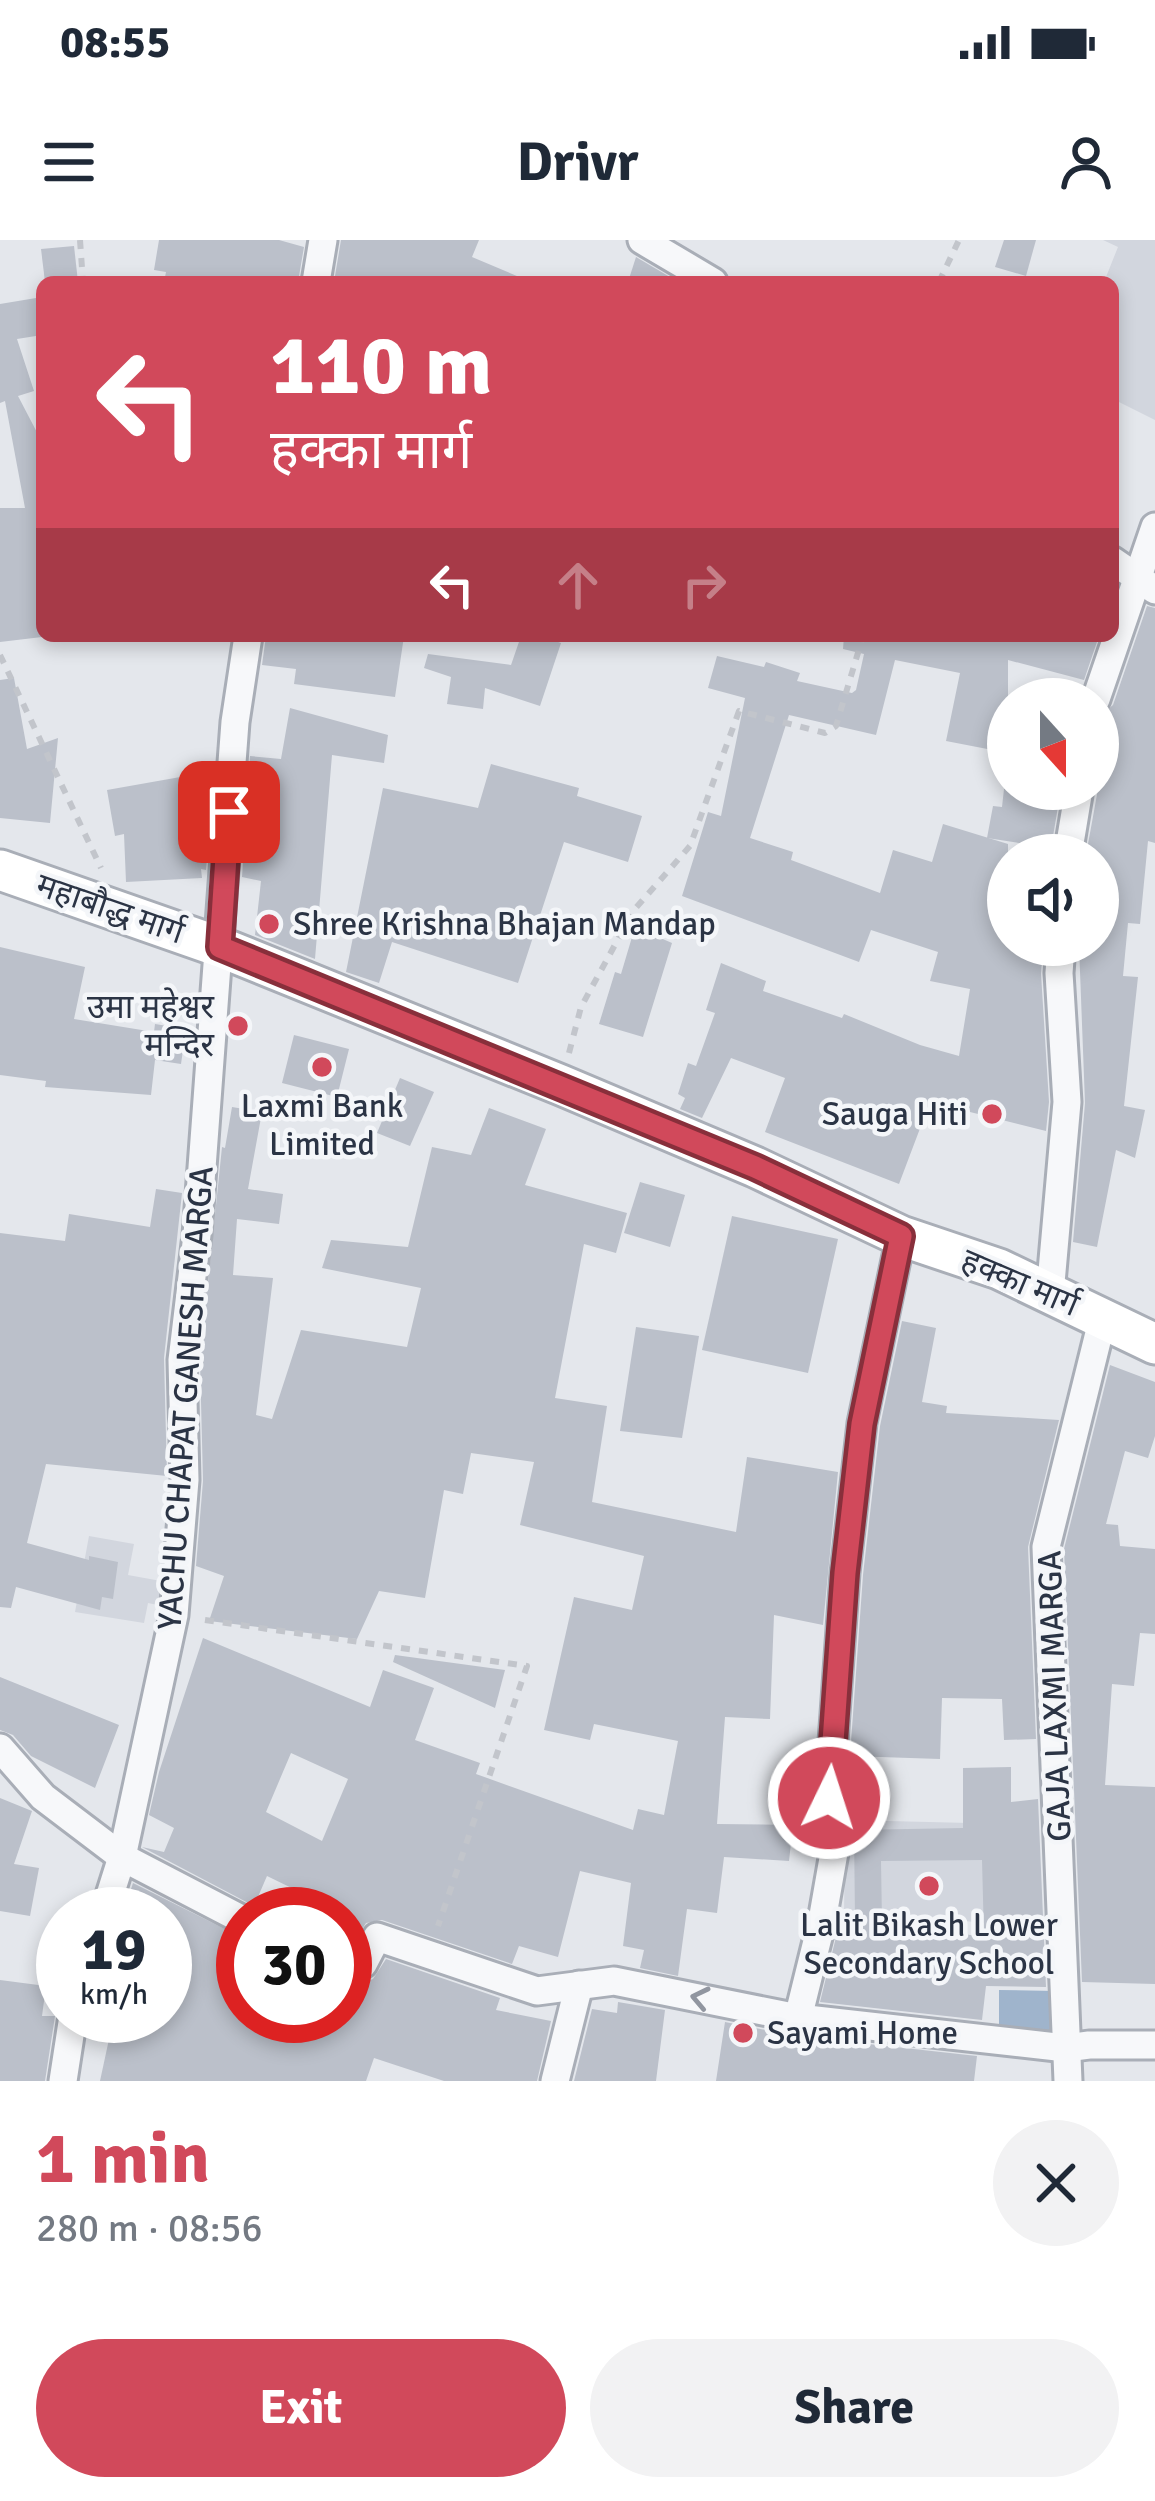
<!DOCTYPE html>
<meta charset="utf-8">
<style>
body{margin:0;font-family:Signika,"Noto Sans Devanagari",sans-serif;background:#f2f2f3;color:#1f2937;height:100vh;display:flex;flex-direction:column;font-size:45px;white-space:nowrap}
*{box-sizing:border-box;margin:0}
p{font-size:39px;color:#747a83}
.icon{flex:none;width:66px;height:66px;fill:none;stroke:currentColor;stroke-width:2;stroke-linecap:round;stroke-linejoin:round}
.map{position:relative;height:1841px;overflow:hidden}
.sheet{display:flex;flex-direction:column;background:#fff;flex:1}
.sheet>*{flex:none}
.top-card{position:absolute;left:36px;top:36px;width:1083px;height:366px;border-radius:18px;box-shadow:0 6px 18px #0003;background:#d1495b;color:#fff;overflow:hidden}
.needle{width:78px;rotate:159deg}
.tools{position:absolute;left:987px;top:438px;display:grid;gap:24px}
.tools a{display:grid;place-items:center;width:132px;height:132px;border-radius:50%;background:#fff;box-shadow:0 6px 18px #0003;font-size:60px}
.speed{position:absolute;left:36px;top:1647px;display:flex;gap:24px;font-size:60px;font-weight:700;text-align:center}
.speed>*{display:grid;place-content:center;width:156px;height:156px;border-radius:50%;background:#fff;box-shadow:0 6px 18px #0003;line-height:1}
.speed small{font-size:30px;font-weight:400}
.speed .limit{border:18px solid #d22;background:#fff;color:#111}
.pin{position:absolute;display:grid;place-items:center;width:102px;height:102px;color:#fff;margin:-51px;border-radius:24px;box-shadow:0 6px 18px #0006}
.me{position:absolute;width:132px;margin:-66px;rotate:4deg;stroke-linejoin:round;filter:drop-shadow(0 0 9px #0008)}
.turn{display:flex;align-items:center;gap:42px;height:252px;padding:0 36px;font-size:54px}
.turn .icon{width:156px;height:156px;stroke-width:2.5}
.turn b{display:block;font-size:84px;line-height:102px}
.lanes{display:flex;align-items:center;height:114px;padding:0 36px;background:#0003;justify-content:center;gap:60px;direction:ltr}
.lanes .off{opacity:.35}
.round{display:grid;place-items:center;flex:none;width:126px;height:126px;border-radius:63px;background:#f2f2f3}
.headline{display:flex;align-items:center;justify-content:space-between;height:204px;padding:0 36px}
h1{font-size:72px;font-weight:700;line-height:90px;color:#d1495b}
.primary-button{display:flex;gap:24px;margin-top:auto;padding:24px 36px}
.primary-button a{flex:1;height:138px;border-radius:72px;background:#d1495b;color:#fff;font-size:48px;font-weight:700;line-height:138px;text-align:center}
.primary-button a+a{background:#f2f2f3;color:#1f2937}
.status{display:flex;justify-content:space-between;align-items:center;height:84px;padding:0 60px;background:#fff;direction:ltr}
.status svg{height:33px;fill:currentColor}
header{display:flex;justify-content:space-between;align-items:center;height:156px;padding:0 36px;background:#fff;font-size:54px;font-weight:700}
.map>svg:first-child{display:block}
.built{fill:#d2d6de}
.water{fill:#9fb4cc}
.building{fill:#bbc0ca;fill-rule:evenodd}
.lines{fill:none;stroke-linecap:round;stroke-linejoin:round}
.street-casing{stroke:#a9aeb7;stroke-width:33}
.secondary-casing{stroke:#a9aeb7;stroke-width:45}
.path{stroke:#c2c5cb;stroke-width:6;stroke-dasharray:9 9;stroke-linecap:butt}
.street{stroke:#f7f8fa;stroke-width:27}
.secondary{stroke:#fff;stroke-width:39}
.oneway{stroke:#9196a0}
.route-casing{stroke:#882f3b;stroke-width:30}
.route{stroke:#d1495b;stroke-width:21}
.poi-dot{fill:#d1495b;stroke:#f4f6f9;stroke-width:4.5}
.labels{text-anchor:middle;dominant-baseline:central;stroke-width:9;stroke-linejoin:round;paint-order:stroke}
.street-label{font-size:33px;fill:#2b3445;stroke:#f4f6f9}
.poi-label{font-size:33px;fill:#2b3445;stroke:#f4f6f9;text-anchor:start}
</style>
<div class="status"><b>08:55</b><svg viewBox="0 0 49 12"><path d="M0 12V9h3v3zM5 12V6h3v6zM10 12V3h3v9zM15 12V0h3v12zM26 1h20v11H26zM47 4h2v5h-2z"/></svg></div>
<header><svg class="icon" aria-label="menu" viewBox="0 0 24 24"><path d="M4 6h16M4 12h16M4 18h16"/></svg>Drivr<svg class="icon" aria-label="person" viewBox="0 0 24 24"><circle cx="12" cy="8" r="4"/><path d="M4 21q1-7 8-7t8 7"/></svg></header>
<div class="map">
<svg width="1155" height="1841" viewBox="0 0 1155 1841">
<rect width="100%" height="100%" fill="#e4e7ec"/>
<g class="built">
<path d="M1103,0H1155V180L1113,159V42H1104L1118,7Z"/>
<path d="M89,1296L134,1304L128,1335L172,1343L168,1367L148,1363L144,1383L75,1372Z"/>
<path d="M845,1580L1012,1584L984,1683L887,1673L844,1679Z"/>
</g>
<path class="water" d="M999,1750L1055,1751V1791H999Z"/>
<g class="building">
<path d="M159,0H279L304,7L298,42H164L166,32L154,30Z"/>
<path d="M341,0H479L472,17L531,42H334Z"/>
<path d="M1004,0H1036L1026,36L995,27Z"/>
<path d="M74,6L78,42H45L41,9Z"/>
<path d="M636,17L675,40L674,42H628Z"/>
<path d="M42,57V95L17,99L34,151L18,156L42,202V397L0,402V268H25L5,161L0,163V64Z"/>
<path d="M1147,366L1155,368V603L1148,601L1140,684L1128,683L1123,736L1138,737L1124,866L1145,870L1135,918L1116,910L1097,1007L1073,1002L1085,863L1079,705H1098V615H1086L1098,549V486L1100,476L1113,465Z"/>
<path d="M266,396H404L395,457L294,444L296,429L262,425Z"/>
<path d="M521,396H542L561,403L540,466L485,448L483,469L447,464L451,437L424,428L428,414L511,425Z"/>
<path d="M844,396H1099L1084,440L1008,420V513L946,501L960,433L895,420L876,495L789,475L750,598L793,612L791,620L880,653L893,610L932,622L943,584L1008,604V705H1043L1041,734L1049,862L1046,891L930,862L899,944L765,892L785,838L731,818L702,878L680,869L685,858L678,854L688,823L696,826L715,773L706,770L721,723L766,741L763,751L842,778L844,774L920,805L959,816L970,749L930,741L938,712L871,690L859,722L682,656L708,572L721,576L745,458L708,448L717,416L764,427L766,422L800,433L797,441L852,453L856,450L864,414L843,409Z"/>
<path d="M14,438L27,509L58,498L50,583L0,578V440Z"/>
<path d="M290,468L388,495L384,523L332,515L315,719L255,695L261,641L242,637L250,516L281,519Z"/>
<path d="M491,524L579,548L577,556L642,576L628,622L564,602L518,743L392,702L379,743L346,732L383,548L478,568Z"/>
<path d="M214,527L206,630L201,629L202,638L126,642L124,594L115,596L107,550L186,536V529Z"/>
<path d="M1004,549H1061L1051,608L987,598L993,566L1002,567Z"/>
<path d="M635,687L672,703L643,797L599,784L615,732L621,734Z"/>
<path d="M0,707L85,727L74,779L154,792L155,784L186,789L181,824L155,820L151,855L45,847L46,841L0,835Z"/>
<path d="M294,795L349,809L337,857L282,843Z"/>
<path d="M400,838L434,852L410,906L377,893Z"/>
<path d="M232,867L262,872L248,949L283,954L279,984L237,979L233,1035L273,1038L256,1175L272,1179L301,1090L407,1107L421,1048L322,1028L331,1000L408,1007L432,907L471,915L489,868L546,889L525,945L627,973L616,1013L584,1004L555,1158L607,1166L592,1262L736,1292L747,1217L838,1232L823,1385L774,1375L770,1479L725,1477L717,1584L793,1585L789,1621L724,1617L717,1673L687,1669L678,1736L640,1728L644,1710L623,1706L631,1643L580,1631L558,1717L519,1706L512,1724L382,1680L366,1683L354,1702L345,1700L349,1678L345,1674L267,1636L254,1666L142,1607L164,1612L174,1588L149,1575L159,1532L203,1398L370,1467L383,1430L434,1448L415,1500L480,1523L476,1534L633,1590L638,1569L664,1575L678,1501L594,1484L590,1500L544,1490L574,1357L632,1370L644,1316L520,1285L534,1222L471,1213L463,1254L444,1250L425,1358L379,1351L357,1399L209,1381L224,1336L196,1326L203,1241L200,1121L222,907L225,908ZM291,1513L348,1539L322,1601L266,1572Z"/>
<path d="M640,942L685,955L670,1007L624,993Z"/>
<path d="M156,949L182,953L164,1118L167,1236L46,1224L27,1303L89,1320V1316L118,1322L113,1359L102,1357L100,1370L16,1347L11,1368L0,1367V993L65,1001L69,974L150,987Z"/>
<path d="M732,976L838,999L808,1133L702,1110Z"/>
<path d="M902,1081L936,1088L922,1162L947,1166L946,1173L1059,1180L1028,1307L1036,1499L1004,1500L1002,1459L942,1458L940,1519L850,1516L863,1335L880,1186Z"/>
<path d="M636,1087L699,1096L682,1198L620,1191Z"/>
<path d="M1110,1125L1155,1142V1196L1148,1218L1125,1211L1106,1284L1118,1285L1120,1306L1155,1309V1394L1140,1393L1134,1446L1112,1444L1105,1545L1155,1547V1744L1082,1742L1064,1309Z"/>
<path d="M395,1415L505,1430L495,1468L393,1422Z"/>
<path d="M0,1437L119,1485L95,1548L31,1516L13,1495L0,1490Z"/>
<path d="M1011,1527V1562L1038,1559L1046,1747L986,1746L982,1780L820,1762L841,1677L855,1679L854,1590L963,1588V1528ZM982,1620L984,1697L882,1682L881,1621Z"/>
<path d="M0,1558L32,1571L14,1624L39,1628L30,1676L0,1671Z"/>
<path d="M133,1643L243,1698V1776H263L310,1788L314,1776H345V1737L365,1742L373,1739L386,1719L500,1758L496,1770L551,1781L537,1841H444L374,1818L366,1841H100L114,1776H165V1674H123Z"/>
<path d="M0,1740L46,1746L42,1776H55L45,1841H0Z"/>
<path d="M618,1762L665,1770L656,1841H574L592,1769L617,1773Z"/>
<path d="M725,1782L796,1796L977,1816L974,1841H716Z"/>
</g>
<g class="lines">
<g class="street-casing">
<g id="street">
<path d="M642,0L713,42"/>
<path d="M316,42L323,0"/>
<path d="M1113,321L1155,350"/>
<path d="M1096,459L1155,287"/>
<path d="M1068,615L1079,549"/>
<path d="M1050,1054L1067,862L1059,733L1061,705"/>
<path d="M0,1508L43,1557L122,1617L243,1680"/>
<path d="M104,1674L122,1617L174,1375L185,1240L182,1120L197,995L235,482L248,396"/>
<path d="M345,1718L363,1724L377,1697L537,1751L614,1741L798,1778L1066,1808L1089,1805H1155"/>
<path d="M798,1778L822,1681L835,1607L829,1558L845,1333L862,1183L901,996"/>
<path d="M63,1841L73,1776"/>
<path d="M555,1841L579,1745"/>
<path d="M1068,1841L1046,1307L1103,1077"/>
</g>
</g>
<g class="secondary-casing">
<path id="secondary" d="M0,630L220,707L561,845L755,927L901,996L999,1029L1155,1104"/>
</g>
<g class="path">
<path d="M80,0L83,42"/>
<path d="M939,42L959,0"/>
<path d="M0,415L101,628"/>
<path d="M569,813L581,767L634,670L690,606L739,471L825,493L836,486L863,396"/>
<path d="M205,1380L527,1426L438,1686"/>
</g>
<use href="#street" class="street"/>
<use href="#secondary" class="secondary"/>
</g>
<defs><path id="oneway-chevron" d="M-2-3.5L2.5 0L-2 3.5" fill="none" stroke-width="1.6" stroke-linecap="round" stroke-linejoin="round" transform="scale(3)"/></defs>
<use class="oneway" href="#oneway-chevron" transform="translate(700 1758) rotate(-168)"/>
<g class="lines">
<g class="route-casing">
<path id="route" d="M229,572L220,707L755,927L901,996L862,1184L845,1333L829,1558"/>
</g>
<use href="#route" class="route"/>
</g>
<g class="poi-dot">
<circle cx="269" cy="684" r="12"/>
<circle cx="238" cy="786" r="12"/>
<circle cx="322" cy="827" r="12"/>
<circle cx="992" cy="874" r="12"/>
<circle cx="929" cy="1646" r="12"/>
<circle cx="743" cy="1793" r="12"/>
</g>
<g class="labels">
<g class="street-label">
<text transform="translate(110 669) rotate(19)">महाबौद्ध मार्ग</text>
<text transform="translate(1020 1043) rotate(23)">हक्का मार्ग</text>
<text transform="translate(186 1158) rotate(-86)">YACHU CHAPAT GANESH MARGA</text>
<text transform="translate(1055 1456) rotate(-92)">GAJA LAXMI MARGA</text>
</g>
<g class="poi-label">
<text x="293" y="684">Shree Krishna Bhajan Mandap</text>
<text x="214" y="767" text-anchor="end">उमा महेश्वर<tspan x="214" dy="38">मन्दिर</tspan></text>
<text x="322" y="866" text-anchor="middle">Laxmi Bank<tspan x="322" dy="38">Limited</tspan></text>
<text x="968" y="874" text-anchor="end">Sauga Hiti</text>
<text x="929" y="1685" text-anchor="middle">Lalit Bikash Lower<tspan x="929" dy="38">Secondary School</tspan></text>
<text x="767" y="1793">Sayami Home</text>
</g>
</g>
</svg>
<div class="tools">
<a><svg class="needle" viewBox="-14 -14 28 28"><path d="M0-13l5 13h-10z" fill="#e53935"/><path d="M0 13l5-13h-10z" fill="#747a83"/></svg></a>
<a><svg class="icon" aria-label="sound" viewBox="0 0 24 24"><path d="M4 9h4l5-4v14l-5-4H4zM17 9q2 3 0 6"/></svg></a>
</div>
<div class="speed"><div>19<small>km/h</small></div><div class="limit">30</div></div>
<div class="pin" style="left:229px;top:572px;background:#d93025"><svg class="icon" aria-label="arrive" viewBox="0 0 24 24"><path d="M6 21V4h12l-3 4 3 4H6"/></svg></div>
<svg class="me" style="left:829px;top:1558px" viewBox="-20 -20 40 40"><circle r="17" fill="#d1495b" stroke="#fff" stroke-width="3"/><path d="M0-11L8 9 0 5-8 9z" fill="#fff"/></svg>
<div class="top-card">
<div class="turn"><svg class="icon" aria-label="left" viewBox="0 0 24 24"><path d="M17 20v-9H6M10 6l-5 5 5 5"/></svg><div><b>110 m</b>हक्का मार्ग</div></div>
<div class="lanes"><svg class="icon" aria-label="left" viewBox="0 0 24 24"><path d="M17 20v-9H6M10 6l-5 5 5 5"/></svg><svg class="icon off" aria-label="ahead" viewBox="0 0 24 24"><path d="M12 20V5M6 11l6-6 6 6"/></svg><svg class="icon off" aria-label="right" viewBox="0 0 24 24"><path d="M7 20v-9h11M14 6l5 5-5 5"/></svg></div>
</div>
</div>
<section class="sheet">
<div class="headline"><div><h1>1 min</h1><p>280 m · 08:56</p></div><a class="round"><svg class="icon" aria-label="close" viewBox="0 0 24 24"><path d="M6 6l12 12M18 6L6 18"/></svg></a></div>
<div class="primary-button"><a>Exit</a><a>Share</a></div>
</section>
